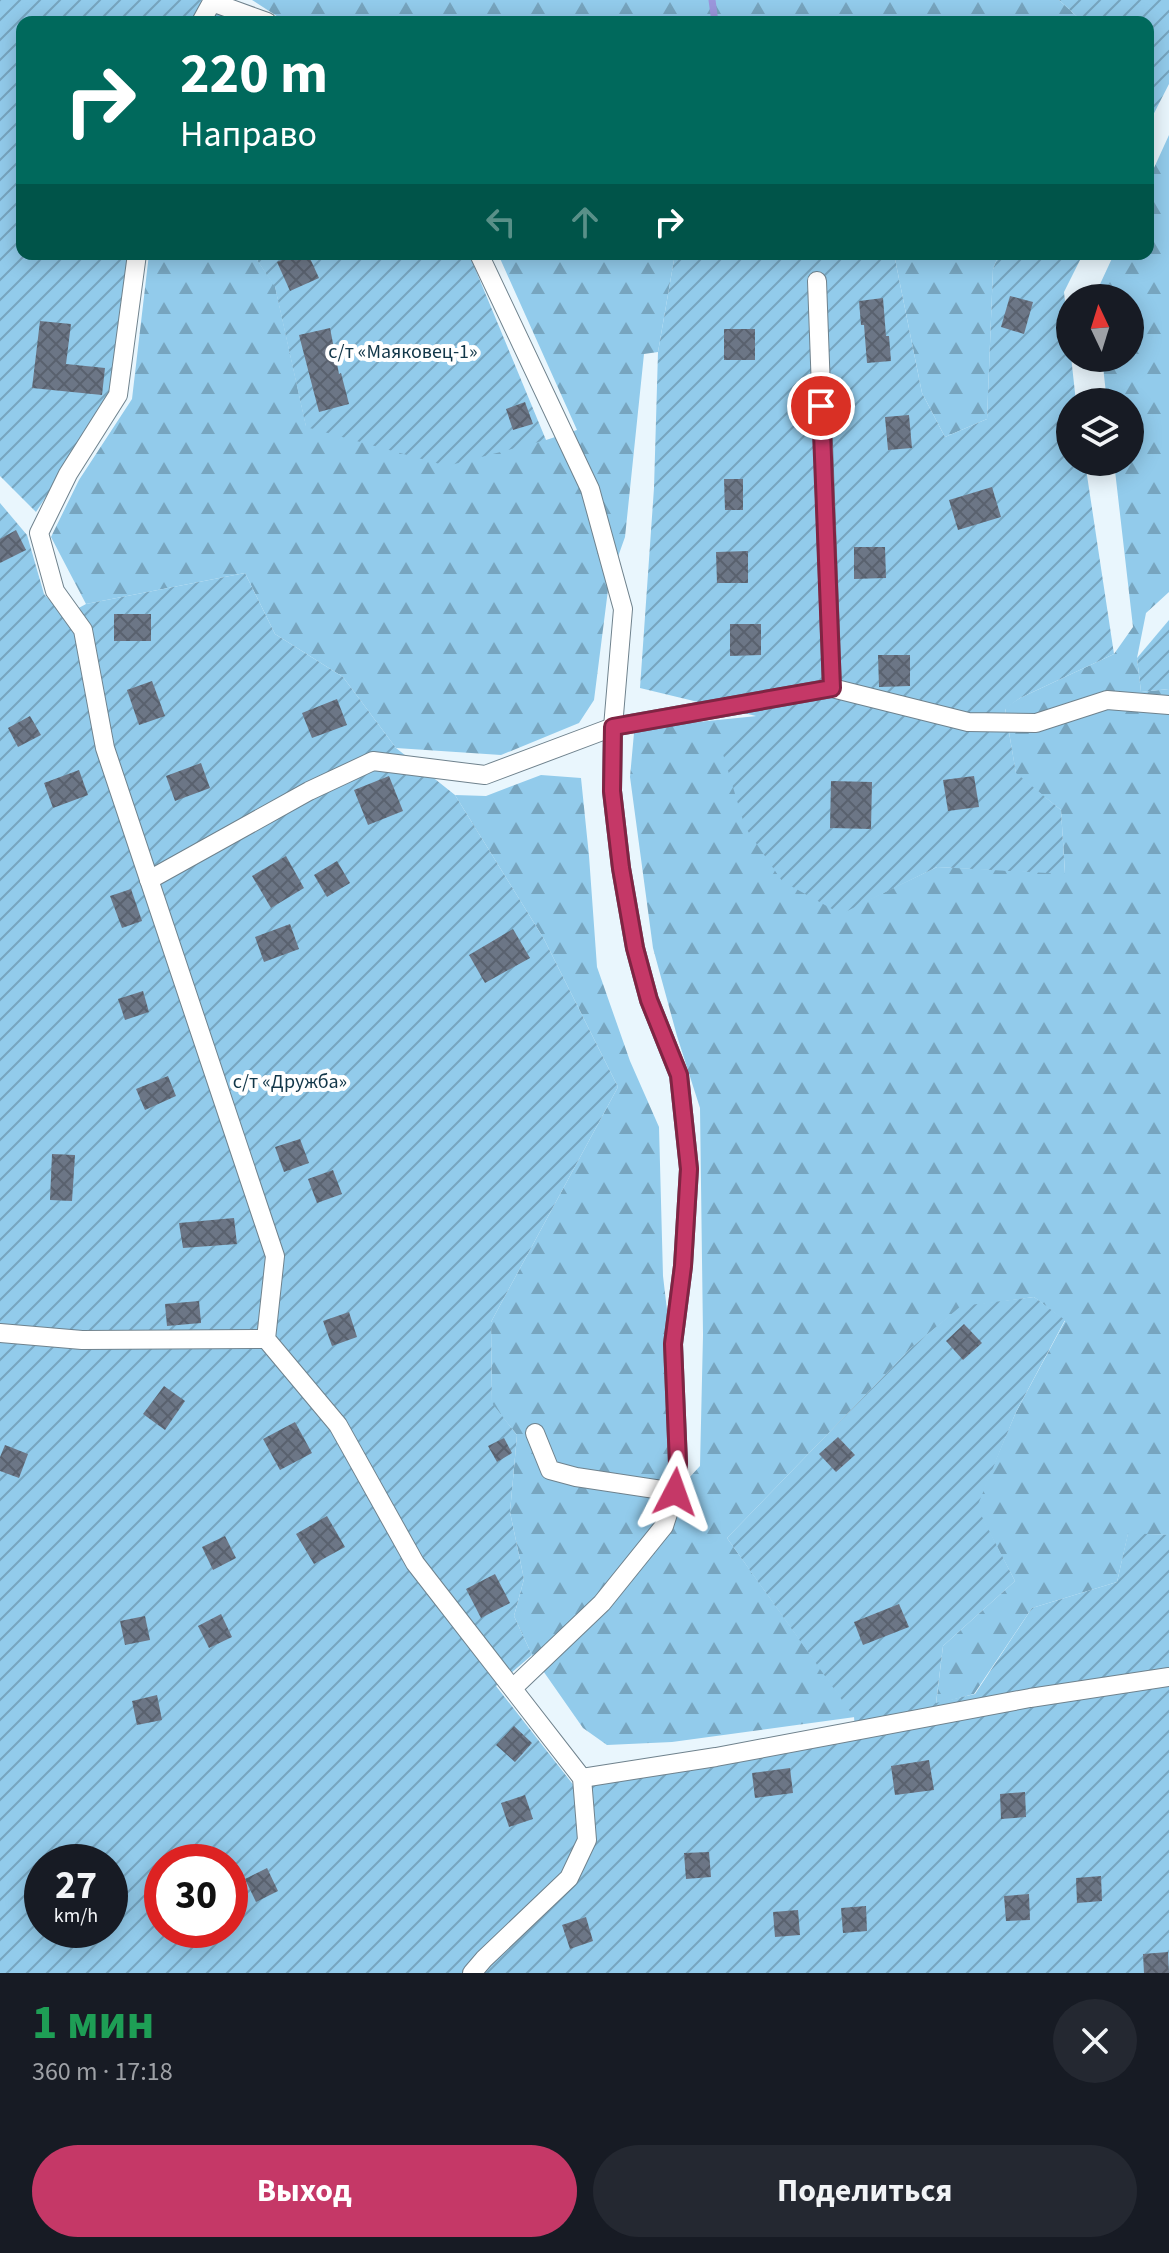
<!DOCTYPE html>
<html lang="ru">
<meta charset="utf-8">
<style>
body{margin:0;font-family:"Source Sans 3",sans-serif;background:#242831;color:#f1f3f6;height:100vh;display:flex;flex-direction:column;font-size:30px;white-space:nowrap}
*{box-sizing:border-box;margin:0}
p{font-size:26px;color:#9ea1a6}
.icon{flex:none;width:44px;height:44px;fill:none;stroke:currentColor;stroke-width:2;stroke-linecap:round;stroke-linejoin:round}
.map{position:relative;height:1973px;overflow:hidden}
.details{display:flex;flex-direction:column;background:#171b24;flex:1}
.details>*{flex:none}
.hud{position:absolute;left:16px;top:16px;width:1138px;height:244px;border-radius:16px;box-shadow:0 4px 20px #0003;background:#00695c;color:#fff;overflow:hidden}
.needle{width:52px;rotate:356deg}
.tools{position:absolute;left:1056px;top:284px;display:grid;gap:16px}
.tools a{display:grid;place-items:center;width:88px;height:88px;border-radius:50%;background:#171b24;box-shadow:0 4px 20px #0003;font-size:40px}
.speed{position:absolute;left:24px;top:1844px;display:flex;gap:16px;font-size:40px;font-weight:700;text-align:center}
.speed>*{display:grid;place-content:center;width:104px;height:104px;border-radius:50%;background:#171b24;box-shadow:0 4px 20px #0003;line-height:1}
.speed small{font-size:20px;font-weight:400}
.speed .limit{border:12px solid #d22;background:#fff;color:#111}
.pin{position:absolute;display:grid;place-items:center;width:68px;height:68px;color:#fff;margin:-34px;border:4px solid #fff;border-radius:50%;box-shadow:0 2px 8px #0007}
.me{position:absolute;width:88px;margin:-44px;rotate:4deg;stroke-linejoin:round;filter:drop-shadow(0 0 6px #0008)}
.turn{display:flex;align-items:center;gap:28px;height:168px;padding:0 32px;font-size:36px}
.turn .icon{width:104px;height:104px;stroke-width:2.5}
.turn b{display:block;font-size:56px;line-height:68px}
.lanes{display:flex;align-items:center;height:76px;padding:0 32px;background:#0003;justify-content:center;gap:40px;direction:ltr}
.lanes .off{opacity:.35}
.round{display:grid;place-items:center;flex:none;width:84px;height:84px;border-radius:42px;background:#242831}
.summary{display:flex;align-items:center;justify-content:space-between;height:136px;padding:0 32px}
h1{font-size:48px;font-weight:700;line-height:60px;color:#1e9e55}
.cta{display:flex;gap:16px;margin-top:auto;padding:16px 32px}
.cta a{flex:1;height:92px;border-radius:48px;background:#c53867;color:#fff;font-size:32px;font-weight:700;line-height:92px;text-align:center}
.cta a+a{background:#242831;color:#f1f3f6}
.map>svg:first-child{display:block}
.forest{fill:url(#forest-firs)}
.garden{fill:url(#garden-furrows);fill-rule:evenodd}
.lines{fill:none;stroke-linecap:round;stroke-linejoin:round}
.stream{stroke:#9b96dc;stroke-width:7}
.building{fill:url(#building-cross-hatch)}
.street-casing{stroke:#6f828d;stroke-width:20}
.street{stroke:#fff;stroke-width:18}
.route-casing{stroke:#802443;stroke-width:20}
.route{stroke:#c53867;stroke-width:14}
.labels{text-anchor:middle;dominant-baseline:central;stroke-width:8;stroke-linejoin:round;paint-order:stroke}
.park-label{font-size:20px;fill:#123749;stroke:#fff}
</style>
<div class="map">
<svg width="1169" height="1973" viewBox="0 0 1169 1973">
<defs>
<pattern id="forest-firs" width="22" height="20" patternUnits="userSpaceOnUse" patternTransform="scale(2)"><rect width="22" height="20" fill="#92cbeb"/><path d="M5 1l3.5 6h-7zM16 11l3.5 6h-7z" fill="#77a5bf"/></pattern>
<pattern id="garden-furrows" width="10" height="10" patternUnits="userSpaceOnUse" patternTransform="scale(2)"><rect width="10" height="10" fill="#92cbeb"/><path d="M-1 1l2-2M0 10L10 0M9 11l2-2" fill="none" stroke="#77a5bf"/></pattern>
<pattern id="building-cross-hatch" width="8" height="8" patternUnits="userSpaceOnUse" patternTransform="scale(2)"><rect width="8" height="8" fill="#6c7686"/><path d="M0 0l8 8M0 8l8-8" fill="none" stroke="#59616e"/></pattern>
</defs>
<rect width="100%" height="100%" fill="#e9f6fd"/>
<g class="forest">
<path d="M252,0H1059L1083,22H286Z"/>
<path d="M1169,135V592L1146,613L1137,658L1141,692L1169,689V1535L1128,1534L1117,1582L1032,1608L974,1694L936,1704L943,1646L1015,1581L976,1507L1016,1412L1065,1321L1034,1297L961,1307L911,1348L727,1538L855,1717L672,1742L607,1745L583,1728L532,1655L514,1616L524,1579L510,1512L517,1435L492,1404L491,1322L618,1087L544,939L455,795L486,796L541,775L581,778L589,856L597,967L630,1061L659,1127L663,1276L687,1480L700,1466L703,1335L700,1108L677,1036L653,948L630,777L634,733L649,727L757,716L841,913L937,867L1065,873L1061,810L1016,774L1005,708L1020,698L1114,654L1133,627L1114,462H1130V402H1107L1102,358H1130V298H1096L1095,295L1114,254H1148V181Z"/>
<path d="M149,254H253L275,286L306,426L546,440L577,430L498,254H675L658,352L644,354L625,537L609,582L594,700L579,723L501,755L396,748L343,677L275,634L245,573L86,604L51,537L79,480L132,399Z"/>
<path d="M894,254H999L993,269L987,419L945,437L922,393Z"/>
</g>
<g class="garden">
<path d="M0,0H202L200,5L240,22H22V254H129L111,398L36,512L0,476Z"/>
<path d="M1059,0H1169V84L1148,125V22H1083Z"/>
<path d="M253,254H469L546,440L447,466L306,427L275,287Z"/>
<path d="M675,254H894L922,393L945,437L987,419L993,269L999,254H1083L1064,292L1076,402H1070V462H1085L1114,654L1020,698L1005,709L1016,773L1061,810L1065,874L937,867L841,914L782,881L745,827L723,754L756,716L640,688L654,488L658,352Z"/>
<path d="M0,503L27,535L44,594L64,616L86,604L245,573L275,634L343,677L396,748L455,795L544,939L618,1087L491,1322L492,1403L517,1435L510,1512L524,1579L514,1616L532,1655L496,1686L575,1787L856,1740L854,1717L727,1538L911,1348L961,1306L1034,1297L1065,1320L1016,1412L977,1507L1015,1581L943,1646L936,1703L975,1694L1032,1608L1117,1582L1128,1533L1169,1535V1973H0ZM42,1862H110V1930H42ZM162,1862H230V1930H162Z"/>
<path d="M1169,620V689L1141,692L1137,658Z"/>
</g>
<g class="lines">
<path class="stream" d="M712,0L715,22"/>
</g>
<g class="building">
<path d="M295,254H308L319,278L290,291L277,262Z"/>
<path d="M1010,296L1033,302L1024,334L1001,327Z"/>
<path d="M883,298L886,336H889L891,361L867,363L864,325H861L859,301Z"/>
<path d="M40,321L71,324L66,364L105,368L102,395L32,388Z"/>
<path d="M330,328L339,374L341,373L349,404L319,412L299,335Z"/>
<rect x="724" y="329" width="31" height="31"/>
<path d="M525,402L533,424L513,430L506,409Z"/>
<path d="M909,415L912,448L888,450L885,417Z"/>
<path d="M724,479H743V510H725Z"/>
<path d="M992,487L1001,517L958,530L949,500Z"/>
<path d="M16,530L26,550L0,563V539Z"/>
<path d="M854,547H885L886,578L854,579Z"/>
<path d="M748,551V583H717L716,552Z"/>
<rect x="114" y="614" width="37" height="27"/>
<path d="M730,624H761V655L730,656Z"/>
<path d="M878,655H910V686L879,687Z"/>
<path d="M152,681L165,716L139,725L127,690Z"/>
<path d="M337,699L347,725L312,738L302,713Z"/>
<path d="M30,716L41,735L18,747L8,728Z"/>
<path d="M201,763L210,788L175,801L166,776Z"/>
<path d="M79,770L88,795L53,808L44,783Z"/>
<path d="M389,776L403,811L368,825L354,790Z"/>
<path d="M974,776L979,807L948,811L943,780Z"/>
<path d="M831,781L872,782L871,829L830,828Z"/>
<path d="M286,856L304,888L271,908L252,876Z"/>
<path d="M337,861L350,883L327,897L314,875Z"/>
<path d="M131,889L142,921L122,928L110,896Z"/>
<path d="M290,924L299,949L264,962L255,937Z"/>
<path d="M513,929L530,958L485,983L469,955Z"/>
<path d="M143,991L149,1012L125,1020L118,999Z"/>
<path d="M168,1076L176,1096L145,1110L136,1089Z"/>
<path d="M300,1139L309,1163L284,1172L275,1147Z"/>
<path d="M52,1154L75,1155L72,1201L50,1200Z"/>
<path d="M333,1170L342,1194L317,1203L308,1179Z"/>
<path d="M234,1218L237,1244L183,1248L179,1223Z"/>
<path d="M199,1301L201,1323L167,1326L165,1304Z"/>
<path d="M349,1312L357,1337L332,1346L323,1321Z"/>
<path d="M964,1324L982,1343L963,1360L946,1341Z"/>
<path d="M164,1386L185,1401L165,1430L143,1414Z"/>
<path d="M295,1422L312,1453L280,1470L263,1439Z"/>
<path d="M838,1437L855,1455L836,1472L819,1454Z"/>
<path d="M504,1438L512,1453L497,1462L488,1446Z"/>
<path d="M5,1445L28,1454L19,1478L0,1471V1457Z"/>
<path d="M327,1516L345,1547L314,1564L296,1534Z"/>
<path d="M225,1536L236,1558L213,1570L202,1547Z"/>
<path d="M495,1574L510,1603L481,1618L466,1589Z"/>
<path d="M899,1604L909,1627L863,1645L854,1622Z"/>
<path d="M221,1614L232,1637L209,1648L198,1626Z"/>
<path d="M145,1616L150,1640L125,1645L120,1621Z"/>
<path d="M157,1695L162,1720L137,1725L132,1701Z"/>
<path d="M514,1726L532,1743L515,1762L496,1745Z"/>
<path d="M929,1760L934,1790L895,1795L891,1766Z"/>
<path d="M790,1768L793,1793L755,1798L752,1773Z"/>
<path d="M1025,1792L1026,1817L1001,1819L1000,1794Z"/>
<path d="M525,1795L533,1819L509,1827L501,1803Z"/>
<path d="M709,1852L711,1877L686,1879L684,1853Z"/>
<path d="M267,1868L278,1891L256,1902L245,1879Z"/>
<path d="M1101,1876L1102,1901L1077,1903L1076,1878Z"/>
<path d="M1029,1894L1030,1920L1006,1921L1004,1896Z"/>
<path d="M866,1906L867,1931L843,1933L841,1908Z"/>
<path d="M798,1910L800,1935L775,1937L773,1912Z"/>
<path d="M586,1917L593,1941L570,1949L562,1925Z"/>
<path d="M1168,1952L1169,1973H1144L1143,1954Z"/>
</g>
<g class="lines">
<g class="street-casing">
<g id="street">
<path d="M201,22L212,2L267,22"/>
<path d="M137,254L118,395L68,474L39,533L55,591L83,630L105,748L275,1256L266,1339L338,1425L415,1563L582,1778L587,1840L569,1878L484,1959L472,1973"/>
<path d="M479,254L590,489L623,609L613,727L612,791L621,868L635,948L649,1000L679,1075L689,1169L683,1266L673,1344L678,1463L675,1492L664,1526L602,1603L513,1688"/>
<path d="M817,281L832,688"/>
<path d="M149,880L309,791L373,761L485,775L613,727L832,688L968,722L1036,723L1107,700L1169,705"/>
<path d="M0,1333L82,1340L266,1339"/>
<path d="M535,1433L550,1470L576,1477L675,1492"/>
<path d="M582,1778L716,1757L1030,1698L1169,1677"/>
</g>
</g>
<use href="#street" class="street"/>
</g>
<g class="lines">
<g class="route-casing">
<path id="route" d="M675,1492L678,1463L673,1344L683,1266L689,1169L679,1075L649,1000L635,948L621,868L612,791L613,727L832,688L821,406"/>
</g>
<use href="#route" class="route"/>
</g>
<g class="labels">
<g class="park-label">
<text x="403" y="352">с/т «Маяковец-1»</text>
<text x="290" y="1082">с/т «Дружба»</text>
</g>
</g>
</svg>
<div class="tools">
<a><svg class="needle" viewBox="-14 -14 28 28"><path d="M0-13l5 13h-10z" fill="#e53935"/><path d="M0 13l5-13h-10z" fill="#9ea1a6"/></svg></a>
<a><svg class="icon" aria-label="layers" viewBox="0 0 24 24"><path d="M12 4l9 5-9 5-9-5zM3 14l9 5 9-5"/></svg></a>
</div>
<div class="speed"><div>27<small>km/h</small></div><div class="limit">30</div></div>
<div class="pin" style="left:821px;top:406px;background:#d93025"><svg class="icon" aria-label="arrive" viewBox="0 0 24 24"><path d="M6 21V4h12l-3 4 3 4H6"/></svg></div>
<svg class="me" style="left:675px;top:1492px" viewBox="-20 -20 40 40"><path d="M0-17L14 15 0 8-14 15z" fill="#c53867" stroke="#fff" stroke-width="4"/></svg>
<div class="hud">
<div class="turn"><svg class="icon" aria-label="right" viewBox="0 0 24 24"><path d="M7 20v-9h11M14 6l5 5-5 5"/></svg><div><b>220 m</b>Направо</div></div>
<div class="lanes"><svg class="icon off" aria-label="left" viewBox="0 0 24 24"><path d="M17 20v-9H6M10 6l-5 5 5 5"/></svg><svg class="icon off" aria-label="ahead" viewBox="0 0 24 24"><path d="M12 20V5M6 11l6-6 6 6"/></svg><svg class="icon" aria-label="right" viewBox="0 0 24 24"><path d="M7 20v-9h11M14 6l5 5-5 5"/></svg></div>
</div>
</div>
<section class="details">
<div class="summary"><div><h1>1 мин</h1><p>360 m · 17:18</p></div><a class="round"><svg class="icon" aria-label="close" viewBox="0 0 24 24"><path d="M6 6l12 12M18 6L6 18"/></svg></a></div>
<div class="cta"><a>Выход</a><a>Поделиться</a></div>
</section>
